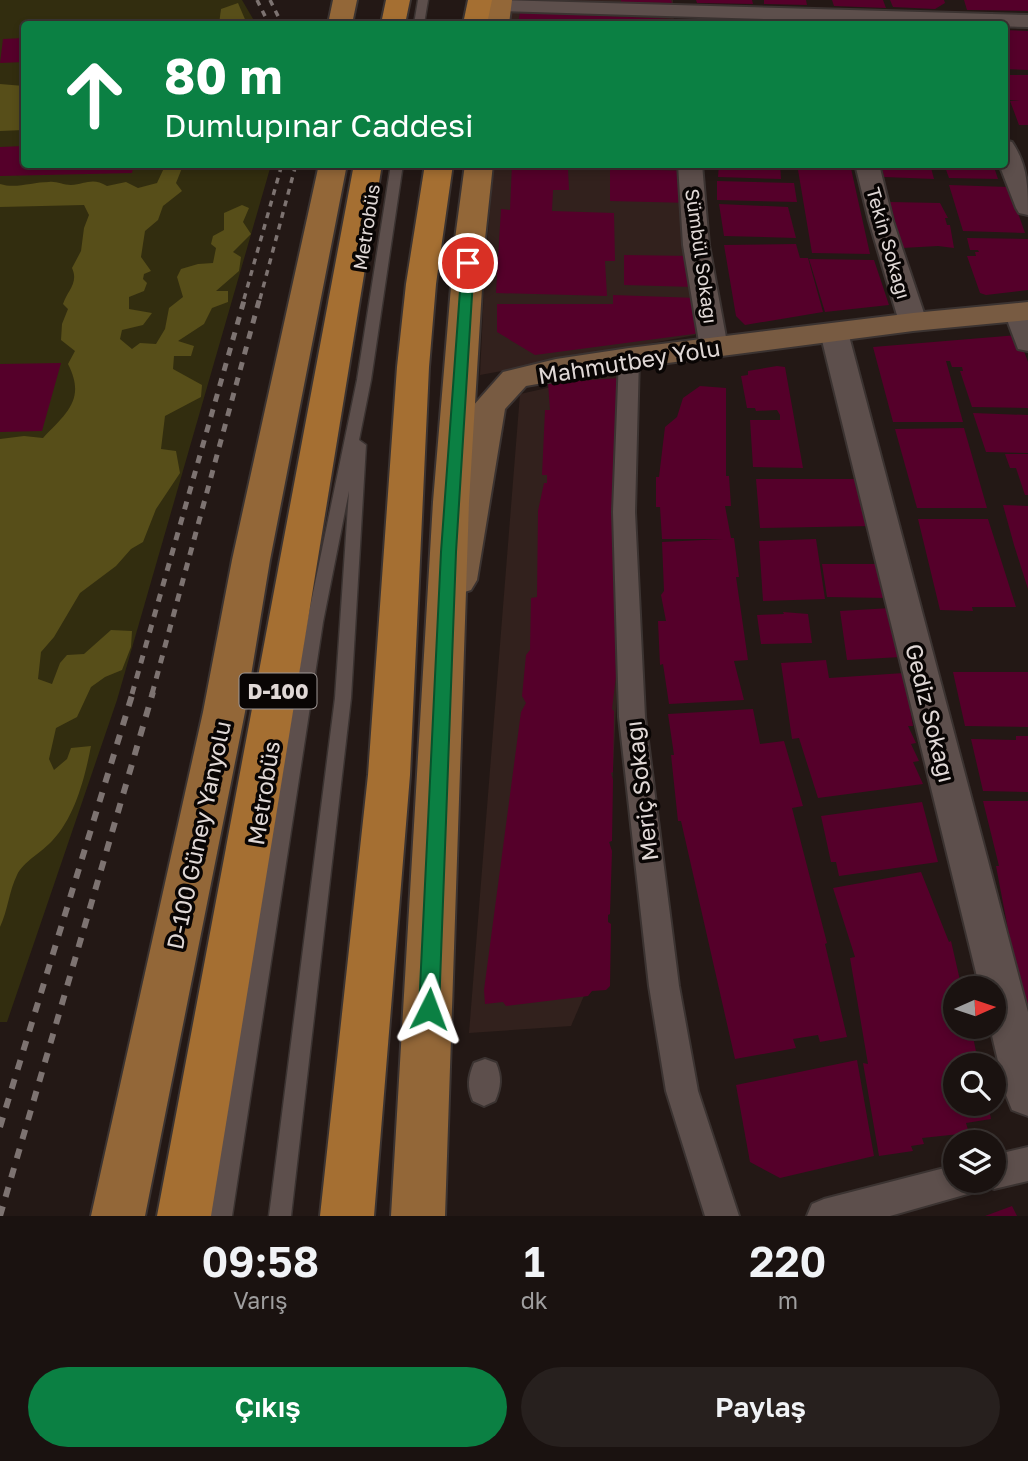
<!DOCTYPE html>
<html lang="tr">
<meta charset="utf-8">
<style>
body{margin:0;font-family:"Golos Text",sans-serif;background:#27201e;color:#f1f3f6;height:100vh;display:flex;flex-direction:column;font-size:26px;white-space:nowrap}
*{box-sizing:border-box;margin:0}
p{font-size:23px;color:#9f9e9f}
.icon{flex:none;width:38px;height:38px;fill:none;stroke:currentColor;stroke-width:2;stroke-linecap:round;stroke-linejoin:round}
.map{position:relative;height:1216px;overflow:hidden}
.sheet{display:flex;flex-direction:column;background:#1a1210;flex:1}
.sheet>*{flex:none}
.guide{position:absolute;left:21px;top:21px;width:987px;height:147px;border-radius:7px;box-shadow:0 4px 10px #0003,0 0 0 2px #383230;background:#0b8043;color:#fff;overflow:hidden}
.needle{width:46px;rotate:87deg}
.fabs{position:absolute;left:943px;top:976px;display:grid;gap:14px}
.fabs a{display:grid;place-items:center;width:63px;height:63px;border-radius:50%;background:#1a1210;box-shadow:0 4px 10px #0003,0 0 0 2px #383230;font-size:35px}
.pin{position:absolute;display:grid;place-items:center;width:60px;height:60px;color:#fff;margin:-30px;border:4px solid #fff;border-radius:50%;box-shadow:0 2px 7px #0007}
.me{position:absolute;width:77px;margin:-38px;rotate:3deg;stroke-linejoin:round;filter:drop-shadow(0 0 5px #0008)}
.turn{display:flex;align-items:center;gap:24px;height:147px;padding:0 28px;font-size:32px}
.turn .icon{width:91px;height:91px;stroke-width:2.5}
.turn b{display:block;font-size:49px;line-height:60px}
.eta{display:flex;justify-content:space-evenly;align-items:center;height:119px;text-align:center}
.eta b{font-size:42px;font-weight:600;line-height:49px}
.button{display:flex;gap:14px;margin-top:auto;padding:14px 28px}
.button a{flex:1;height:80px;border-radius:42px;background:#0b8043;color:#fff;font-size:28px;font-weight:600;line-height:80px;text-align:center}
.button a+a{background:#27201e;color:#f1f3f6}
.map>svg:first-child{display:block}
.built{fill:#32211d}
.green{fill:#322d0f}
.forest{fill:#574e19}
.building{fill:#55002a}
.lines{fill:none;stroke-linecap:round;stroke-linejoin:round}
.service-casing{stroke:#3b3331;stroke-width:3}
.pedestrian-casing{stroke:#3b3331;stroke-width:4}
.minor-casing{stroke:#3b3331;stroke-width:4}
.secondary-casing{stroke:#3b3331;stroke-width:4}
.primary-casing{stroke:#3b3331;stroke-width:4}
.trunk-casing{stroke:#3b3331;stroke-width:4}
.service{fill:#5d4f4c;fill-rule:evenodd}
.pedestrian{fill:#5d4f4c;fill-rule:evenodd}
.minor{fill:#5d4f4c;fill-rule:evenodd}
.secondary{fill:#785b42;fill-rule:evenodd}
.primary{fill:#936738;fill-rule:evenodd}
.trunk{fill:#a56f32;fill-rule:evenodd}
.rail-far2{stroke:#7d7371;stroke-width:3.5;stroke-dasharray:6 6;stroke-linecap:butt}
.rail-far1{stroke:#7d7371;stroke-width:5;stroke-dasharray:8 8;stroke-linecap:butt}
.rail{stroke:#7d7371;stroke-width:6;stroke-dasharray:10 10;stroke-linecap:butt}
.route{fill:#0b8043;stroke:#07532c;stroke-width:2}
.labels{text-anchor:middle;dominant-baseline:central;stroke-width:7;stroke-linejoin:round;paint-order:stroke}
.far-street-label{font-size:19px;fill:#e0d8d6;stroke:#090504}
.shield{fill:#090504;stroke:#a09997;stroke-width:2}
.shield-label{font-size:21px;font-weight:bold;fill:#e0d8d6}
.street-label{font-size:23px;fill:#e0d8d6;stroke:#090504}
</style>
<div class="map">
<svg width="1028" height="1216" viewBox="0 0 1028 1216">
<rect width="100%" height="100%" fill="#231815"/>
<g class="built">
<path d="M507,0H673L674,24H505Z"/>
<path d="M494,165H679L695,335L480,375L485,269Z"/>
<path d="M633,369L604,949L571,1026L469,1033L520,394Z"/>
</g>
<path class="green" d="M0,0H242L256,24H24V164L271,165L117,700L7,1022H0Z"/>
<g class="forest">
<path d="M238,3L247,24H219L221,9Z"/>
<path d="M0,84L24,86V130L0,131Z"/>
<path d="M172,166L182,168L176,183L182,191L163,206L158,220L145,231L141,257L151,271L144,274L143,279L147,283L144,291L129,297V309L152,313L143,325L122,330L120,339L132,349L140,343L156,344L165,329L169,308L183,297L177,277L181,269L198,264L213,263L216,248L211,244L213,236L224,230V213L242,205L249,208L243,222L251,234L233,252L241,257L239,271L216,291H228V302L212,308L204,324L178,341L194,346L191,356H174L173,369L202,385L201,397L165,416L161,449L176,451L180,473L156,509L143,542L131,549L116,566L80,593L54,637L41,652L38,679L52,684L60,663L67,655L84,654L111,630L132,631L131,647L122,670L105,677L91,687L77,717L56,728L49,759L54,770L67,759L71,748L91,746C85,777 75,817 52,841C42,852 23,862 17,875C9,891 8,910 0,927V439L24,436L43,438C67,413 86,399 68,364L75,351L61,340L62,324L68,309L63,304C67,291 79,283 72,268L81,251L84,228L89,215L84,205L0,207V184C16,189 32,182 49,182C56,181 63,185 71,185C85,184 93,177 107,186L126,182L138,188L157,183L164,168Z"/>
</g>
<g class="building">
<path d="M621,0H671L672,3L621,2Z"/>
<path d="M696,0H752L753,4L697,3Z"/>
<path d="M764,0H806L807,5L764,4Z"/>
<path d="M832,0H883L886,8L834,6Z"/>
<path d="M890,0H944L945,3L935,9L893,7Z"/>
<path d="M964,0H1028V11L967,10Z"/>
<path d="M520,12L671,19V24H518Z"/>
<path d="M704,20L759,21V24H705Z"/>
<path d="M769,21L817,22V24H770Z"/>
<path d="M1004,30L1028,31V70L1004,69Z"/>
<path d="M24,38V62L0,63L3,39Z"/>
<path d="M1004,75H1028V125H1019L1010,101L1020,100H1009L1004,87Z"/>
<path d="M24,146V164H134L132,173L0,176V147Z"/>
<path d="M512,164H553V169H568L569,190H553L552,211L614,213L615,261H605L607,296L496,293L501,209L510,210Z"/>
<path d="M610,164H686V169L657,170L689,171L691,203L610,201Z"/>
<path d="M719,164H780L781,179L718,177Z"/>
<path d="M797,164H850L870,254L812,253Z"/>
<path d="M881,164H930L934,179L884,177Z"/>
<path d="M944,164H993L998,179L949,178Z"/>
<path d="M717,181L794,183L797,202L717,200Z"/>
<path d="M949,185L1009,187L1025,233L963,231Z"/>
<path d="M890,202L940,203L948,218H945L947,225H950L954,248L938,246L902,248Z"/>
<path d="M719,204L788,207L796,238L724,236Z"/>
<path d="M967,238L1028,239V290L986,295L980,293L967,256H976L975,252H979L978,250H970Z"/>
<path d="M796,244L800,258H808L823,312L745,325L736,316L724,245Z"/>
<path d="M624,255L692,256L694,287L624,285Z"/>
<path d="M809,259L874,260L889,305L825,312Z"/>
<path d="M613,295L697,298L701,333L535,355L497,332V304H613Z"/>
<path d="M1018,335L1028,362V408L972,407L960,371H963L962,367H952L950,361H946L963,422H893L873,347Z"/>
<path d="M61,363L42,431L0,432V364Z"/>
<path d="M777,366L785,367L803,468L753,467L750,420H780V415L777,410L756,411L755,408H747L741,376L748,375V371Z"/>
<path d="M619,378L614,593L616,676L612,709L614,711L613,772L611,773L613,780L612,841L609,842L612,851L610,914L608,915V922L611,924L610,986L606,990L592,991L588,996L506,1006L503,1002L485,1004L484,990L521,712L526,703L522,696L526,655L530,650L531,598L537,597L538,511L544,483H547V475H542L545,410H550L548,383Z"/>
<path d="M700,386L726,388V476H729L731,506H725L731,538H734L739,577H736L748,660L734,661L744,700L669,704L663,664L660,665L658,621H666L661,595L664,591L662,542L723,539H662L660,507H656V477H659L665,427L677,417L683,398Z"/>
<path d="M973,413L1028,415V453L986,452Z"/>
<path d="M964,428L987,508H917L895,429Z"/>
<path d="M1005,454H1028V495H1025L1016,468H1010Z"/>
<path d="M756,479H863L873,526L760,528Z"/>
<path d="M1003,505L1028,506V589L1014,545Z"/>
<path d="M918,519H988L1016,607H972L973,611L940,610Z"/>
<path d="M816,539L825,599L763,601L759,541Z"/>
<path d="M822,564H883L888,598L827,597Z"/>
<path d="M891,608L901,657L847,660L840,611Z"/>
<path d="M783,612L808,614L812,643L761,644L757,615L784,614Z"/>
<path d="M826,660L829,678L904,673L913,726H908L916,743L911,744L919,761L913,762L923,784L818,798L799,738L792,739L781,663Z"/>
<path d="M953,672H1028V727L965,726Z"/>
<path d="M753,709L760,744L784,741L803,806L792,808L827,943L825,944L847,1037L820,1042L818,1035L793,1039L796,1048L735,1059L681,821H678L671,755H674L668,714Z"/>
<path d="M1016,736H1028V792L983,791L971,739L1016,740Z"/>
<path d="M983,801H1028V1006L1010,940L996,866H999Z"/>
<path d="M922,802L938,862L839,876L836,862H831L821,816Z"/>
<path d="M921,872L949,942L951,941L962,989H956V1027H971L979,1066H956V1104H988L991,1119L966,1123L969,1133L922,1138L924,1144L911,1146L913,1151L879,1156L863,1063L868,1064L850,958L855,957L833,888Z"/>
<path d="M857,1060L874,1156L780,1178L750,1162L736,1085Z"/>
<path d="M1012,1206L1017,1216H985Z"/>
</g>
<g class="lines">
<g class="service-casing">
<g id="service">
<path d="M418,0H428L424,24H414Z"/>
<path d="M391,164H403L371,380L359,440L366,445L351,698L291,1216H269L335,698L349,491L323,622L232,1216H210L307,622L357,380Z"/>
</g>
</g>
<g class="pedestrian-casing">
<g id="pedestrian">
<path d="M629,352L636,354L639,358L635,512L645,717L679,986L698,1091L739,1216H705L666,1091L649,986L619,717L613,512L619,358L622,354Z"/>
<path d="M485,1059L496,1063C502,1077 501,1087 495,1101L484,1106L473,1101C467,1087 468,1077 474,1063Z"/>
<path d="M1028,1147V1181L994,1189L982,1184L981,1181H994V1155Z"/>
<path d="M956,1165V1181H976L971,1193L890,1216H807L812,1204L824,1199Z"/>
</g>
</g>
<g class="minor-casing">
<g id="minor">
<path d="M496,0L1028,15V27L500,11L493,9L490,5Z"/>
<path d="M1004,140L1012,142C1028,165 1028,189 1028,215L1019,213L1016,208L999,164H1004Z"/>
<path d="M678,164H702L709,245L728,348L724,354L714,356L704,354L700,348L683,245Z"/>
<path d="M855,164H879L893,221L927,322L923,328L913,330L903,328L899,322L869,221Z"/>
<path d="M1017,304L1028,309V351L1018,349L1004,312L1008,306Z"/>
<path d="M834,324L844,326L848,332L1028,1012V1116L1012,1110L1006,1095L990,1027H994V989H980L820,332L824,326Z"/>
</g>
</g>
<g class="secondary-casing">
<path id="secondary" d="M1028,302V320L913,331L629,368L526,386L505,409L477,580L471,590L458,594L445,590L439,580L472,407L503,372L556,359L629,348L913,313Z"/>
</g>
<g class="primary-casing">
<g id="primary">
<path d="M333,0H357L352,24H328Z"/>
<path d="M488,0H512L509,24H485Z"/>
<path d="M319,164H347L270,560L245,712L145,1216H91L203,712L232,560Z"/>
<path d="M465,164H493L485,239L469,502L445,1216H391L433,502L455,239Z"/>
</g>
</g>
<g class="trunk-casing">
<g id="trunk">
<path d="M386,0H410L405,24H381Z"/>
<path d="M468,0H492L487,24H463Z"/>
<path d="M354,164H382L211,1216H157Z"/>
<path d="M425,164H453L436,284L429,367L410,775L374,1216H320L368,775L397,367L406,284Z"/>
</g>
</g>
<use href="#service" class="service"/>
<use href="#pedestrian" class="pedestrian"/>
<use href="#minor" class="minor"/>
<use href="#secondary" class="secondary"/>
<use href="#primary" class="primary"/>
<use href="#trunk" class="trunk"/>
<g class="rail-far2">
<path d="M257,0L269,24"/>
<path d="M270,0L282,24"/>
<path d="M244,299L282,164"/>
<path d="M260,299L296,164"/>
</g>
<g class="rail-far1">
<path d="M132,694L245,297"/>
<path d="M152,694L260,297"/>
</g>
<g class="rail">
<path d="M0,1127L133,692"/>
<path d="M0,1216L153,692"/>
</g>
</g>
<path class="route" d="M468,260L474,263L456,552L439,1009L436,1015L429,1018L422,1015L419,1009L441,552L462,263Z"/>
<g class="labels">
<g class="far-street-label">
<text transform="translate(366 227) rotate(-81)">Metrobüs</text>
<text transform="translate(889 243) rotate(74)">Tekin Sokağı</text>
<text transform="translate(702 256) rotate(82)">Sümbül Sokağı</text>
</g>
<rect class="shield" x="239.5" y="673.5" width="77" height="35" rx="5"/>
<g class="shield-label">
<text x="278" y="691">D-100</text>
</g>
<g class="street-label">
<text transform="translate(629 361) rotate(-9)">Mahmutbey Yolu</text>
<text transform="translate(931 713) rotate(76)">Gediz Sokağı</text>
<text transform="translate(641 791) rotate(-97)">Meriç Sokağı</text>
<text transform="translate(263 793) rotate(-81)">Metrobüs</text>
<text transform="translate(198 835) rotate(-78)">D-100 Güney Yanyolu</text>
</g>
</g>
</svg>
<div class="fabs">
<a><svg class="needle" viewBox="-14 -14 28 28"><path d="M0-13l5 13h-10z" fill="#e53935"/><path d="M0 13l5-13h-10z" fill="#9f9e9f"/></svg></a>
<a><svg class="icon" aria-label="search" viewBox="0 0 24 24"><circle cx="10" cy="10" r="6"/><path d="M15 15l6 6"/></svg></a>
<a><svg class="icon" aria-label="layers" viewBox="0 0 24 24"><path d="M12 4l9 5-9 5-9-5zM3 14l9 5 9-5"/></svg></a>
</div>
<div class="pin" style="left:468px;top:263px;background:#d93025"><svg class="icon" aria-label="arrive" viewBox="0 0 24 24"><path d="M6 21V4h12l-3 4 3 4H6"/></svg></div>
<svg class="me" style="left:429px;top:1009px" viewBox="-20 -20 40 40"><path d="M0-17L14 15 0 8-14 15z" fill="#0b8043" stroke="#fff" stroke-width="4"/></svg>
<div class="guide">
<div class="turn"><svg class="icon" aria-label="ahead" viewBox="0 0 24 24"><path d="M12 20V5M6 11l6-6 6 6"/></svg><div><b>80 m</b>Dumlupınar Caddesi</div></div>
</div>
</div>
<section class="sheet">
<div class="eta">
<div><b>09:58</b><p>Varış</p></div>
<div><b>1</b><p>dk</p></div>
<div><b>220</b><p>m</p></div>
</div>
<div class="button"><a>Çıkış</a><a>Paylaş</a></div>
</section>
